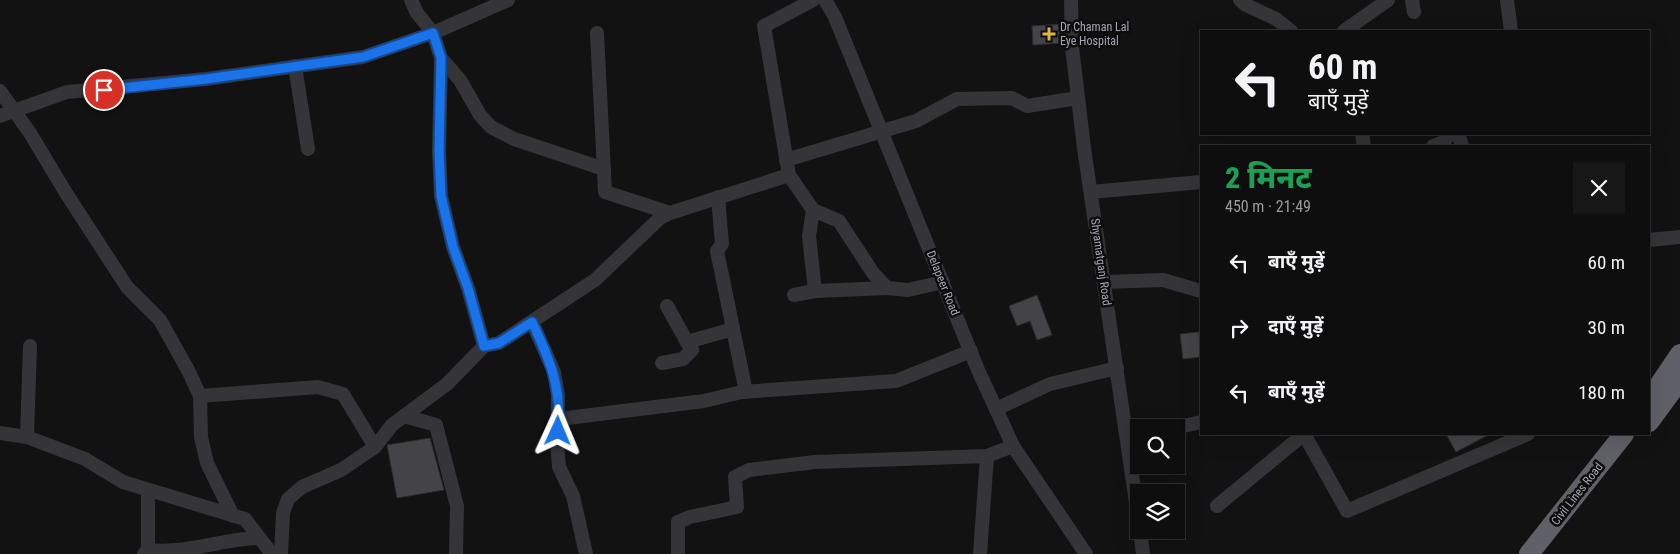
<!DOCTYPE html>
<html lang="hi">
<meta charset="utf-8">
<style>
body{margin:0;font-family:"Roboto Condensed","Noto Sans Devanagari",sans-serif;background:#171717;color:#f1f3f6;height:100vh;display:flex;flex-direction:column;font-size:19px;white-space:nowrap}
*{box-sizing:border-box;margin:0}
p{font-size:16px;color:#9b9c9e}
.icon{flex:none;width:28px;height:28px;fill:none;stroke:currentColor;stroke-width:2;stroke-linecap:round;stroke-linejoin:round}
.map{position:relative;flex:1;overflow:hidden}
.details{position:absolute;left:1200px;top:145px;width:450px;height:290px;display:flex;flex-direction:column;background:#0e0e0e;border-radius:0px;box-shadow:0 5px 20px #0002,0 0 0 1px #2e2e2e}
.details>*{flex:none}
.top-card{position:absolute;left:1200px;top:30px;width:450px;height:105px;border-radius:0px;box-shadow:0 5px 20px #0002,0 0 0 1px #2e2e2e;background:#0e0e0e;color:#f1f3f6;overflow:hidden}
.tools{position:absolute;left:1130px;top:419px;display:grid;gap:10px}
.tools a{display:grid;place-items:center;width:55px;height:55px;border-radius:0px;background:#0e0e0e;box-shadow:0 5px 20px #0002,0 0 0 1px #2e2e2e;font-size:25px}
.pin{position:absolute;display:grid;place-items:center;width:42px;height:42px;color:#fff;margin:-21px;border:2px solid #fff;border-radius:50%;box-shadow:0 1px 5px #0007}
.me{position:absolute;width:55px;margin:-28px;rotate:1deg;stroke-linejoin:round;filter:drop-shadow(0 0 4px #0008)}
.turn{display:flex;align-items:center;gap:18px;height:105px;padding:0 25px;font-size:22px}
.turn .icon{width:65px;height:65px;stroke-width:2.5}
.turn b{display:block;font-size:35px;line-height:42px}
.round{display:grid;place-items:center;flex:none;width:52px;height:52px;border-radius:0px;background:#171717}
.overview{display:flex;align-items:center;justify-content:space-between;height:85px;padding:0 25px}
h1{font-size:30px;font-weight:800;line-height:38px;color:#1e9e55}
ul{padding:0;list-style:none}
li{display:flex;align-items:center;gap:15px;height:65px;padding:0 25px}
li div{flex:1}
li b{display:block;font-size:19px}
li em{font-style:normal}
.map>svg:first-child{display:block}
.building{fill:#444448;stroke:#2c2c2f}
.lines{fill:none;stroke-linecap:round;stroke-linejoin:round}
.minor{stroke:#353539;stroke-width:14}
.highway{stroke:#606168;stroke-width:20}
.route-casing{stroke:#114b97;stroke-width:12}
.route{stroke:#1a73e8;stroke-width:9}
.poi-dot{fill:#ddb840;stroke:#0d0d0e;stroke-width:2}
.labels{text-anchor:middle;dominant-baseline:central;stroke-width:5;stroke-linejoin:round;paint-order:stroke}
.poi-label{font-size:12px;fill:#a5a7b2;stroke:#0d0d0e;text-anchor:start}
.street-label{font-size:12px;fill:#a5a7b2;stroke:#0d0d0e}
</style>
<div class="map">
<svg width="1680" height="554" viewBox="0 0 1680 554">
<rect width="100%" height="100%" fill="#121213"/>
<g class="building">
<path d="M1063,24V43L1033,45L1032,26Z"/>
<path d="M1037,295L1052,335L1037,340L1030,321L1017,326L1009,306Z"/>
<path d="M1199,332L1201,357L1183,359L1180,334Z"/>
<path d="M1446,434H1490L1456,452Z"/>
<path d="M430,438L444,490L397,498L387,445Z"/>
</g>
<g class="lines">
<g class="minor">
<path d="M411,0L417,13L433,33L441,58L460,80L480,115L491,127L514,139L604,169"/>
<path d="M813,0L764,26L789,175L813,210"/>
<path d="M825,0L835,17L978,370L1013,446L1086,554"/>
<path d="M1071,0L1072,47L1084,148L1139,523"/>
<path d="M1240,0L1246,5L1276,19L1291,31"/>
<path d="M1412,0L1414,12"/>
<path d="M1507,0L1511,31"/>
<path d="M1344,31L1388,0"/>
<path d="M597,33L605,192L670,213"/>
<path d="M441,58L439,151L441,196L453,247L468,288L484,346"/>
<path d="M295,66L308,149"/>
<path d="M0,91L30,133L66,193L127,287L160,320L189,372L200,396L201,437L207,463L233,516"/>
<path d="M0,116L67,92L206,79L363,57L433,33L508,0"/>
<path d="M1362,134L1364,146"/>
<path d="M1458,134L1462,146"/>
<path d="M1433,146L1444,142L1449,134"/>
<path d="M786,160L916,121L957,99L1012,98L1027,106L1078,98"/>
<path d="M1091,192L1201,182"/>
<path d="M718,197L722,244L717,251L746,392"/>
<path d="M1649,240L1680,237"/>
<path d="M1104,282L1163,280L1201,291"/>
<path d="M815,291L809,236L813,210L839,221L873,273L887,288L908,290L943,282"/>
<path d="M794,295L815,291L887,288"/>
<path d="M667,306L687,342L733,329"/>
<path d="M532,322L554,372L558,395L557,443L559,467L573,496L586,554"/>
<path d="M662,363L683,359L692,350L687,342"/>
<path d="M200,396L318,387L343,394L375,447"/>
<path d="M996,409L1050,384L1117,368"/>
<path d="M404,416L436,425L457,506L456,554"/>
<path d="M559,419L704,401L742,392L896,381L971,351"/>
<path d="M1175,428L1201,422"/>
<path d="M0,433L27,437L85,459L123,482L245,519L272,554"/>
<path d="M27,437L30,346"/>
<path d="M1217,506L1304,434L1347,511L1528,434"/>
<path d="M1140,530L1143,554"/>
<path d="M148,550C191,554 219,539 259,538"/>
<path d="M144,554L148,550V490"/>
<path d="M281,554L283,513L288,499L302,487L341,470L375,447L392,425L447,384L484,346L499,343L595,280L660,218L670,213L789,175"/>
<path d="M678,554V522L690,517L737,507L735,477L749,470L815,462L987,456L1013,446"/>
<path d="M980,554L987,456"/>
</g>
<g class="highway">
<path d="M1649,400L1680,354"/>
<path d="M1649,422L1680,380"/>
<path d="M1529,554L1624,434"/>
</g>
</g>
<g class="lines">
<g class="route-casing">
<path id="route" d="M104,90L206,79L363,57L433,33L441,58L439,151L441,196L453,247L468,288L484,346L499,343L532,322C550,360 562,388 558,431"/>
</g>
<use href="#route" class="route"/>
</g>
<path class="poi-dot" d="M1046.5 26.5h5v5h5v5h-5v5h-5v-5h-5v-5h5z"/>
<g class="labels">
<g class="poi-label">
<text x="1060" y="27">Dr Chaman Lal<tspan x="1060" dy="14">Eye Hospital</tspan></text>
</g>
<g class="street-label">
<text transform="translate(1101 262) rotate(82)">Shyamatganj Road</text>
<text transform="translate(943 283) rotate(68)">Delapeer Road</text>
<text transform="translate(1577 494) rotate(-52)">Civil Lines Road</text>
</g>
</g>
</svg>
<div class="tools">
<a><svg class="icon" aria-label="search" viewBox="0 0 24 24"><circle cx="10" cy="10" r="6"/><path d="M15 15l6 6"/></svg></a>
<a><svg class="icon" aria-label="layers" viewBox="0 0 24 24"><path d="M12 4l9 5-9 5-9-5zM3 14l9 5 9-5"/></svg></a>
</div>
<div class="pin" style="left:104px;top:90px;background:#d93025"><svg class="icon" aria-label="arrive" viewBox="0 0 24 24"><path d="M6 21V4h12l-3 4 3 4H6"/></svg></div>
<svg class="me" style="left:558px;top:431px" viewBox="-20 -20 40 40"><path d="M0-17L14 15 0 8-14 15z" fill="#1a73e8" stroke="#fff" stroke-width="4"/></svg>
<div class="top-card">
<div class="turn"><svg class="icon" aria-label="left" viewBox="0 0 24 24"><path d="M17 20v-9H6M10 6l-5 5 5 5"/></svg><div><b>60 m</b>बाएँ मुड़ें</div></div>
</div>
<section class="details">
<div class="overview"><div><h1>2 मिनट</h1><p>450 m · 21:49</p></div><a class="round"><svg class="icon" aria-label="close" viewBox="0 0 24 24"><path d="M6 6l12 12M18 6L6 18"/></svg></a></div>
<ul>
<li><svg class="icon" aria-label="left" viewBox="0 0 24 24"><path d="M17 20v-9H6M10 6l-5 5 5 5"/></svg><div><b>बाएँ मुड़ें</b></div><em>60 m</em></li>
<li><svg class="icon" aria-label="right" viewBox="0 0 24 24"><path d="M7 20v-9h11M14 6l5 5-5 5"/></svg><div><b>दाएँ मुड़ें</b></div><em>30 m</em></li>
<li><svg class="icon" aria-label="left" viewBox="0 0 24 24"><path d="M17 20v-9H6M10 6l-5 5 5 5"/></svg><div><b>बाएँ मुड़ें</b></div><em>180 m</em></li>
</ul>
</section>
</div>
